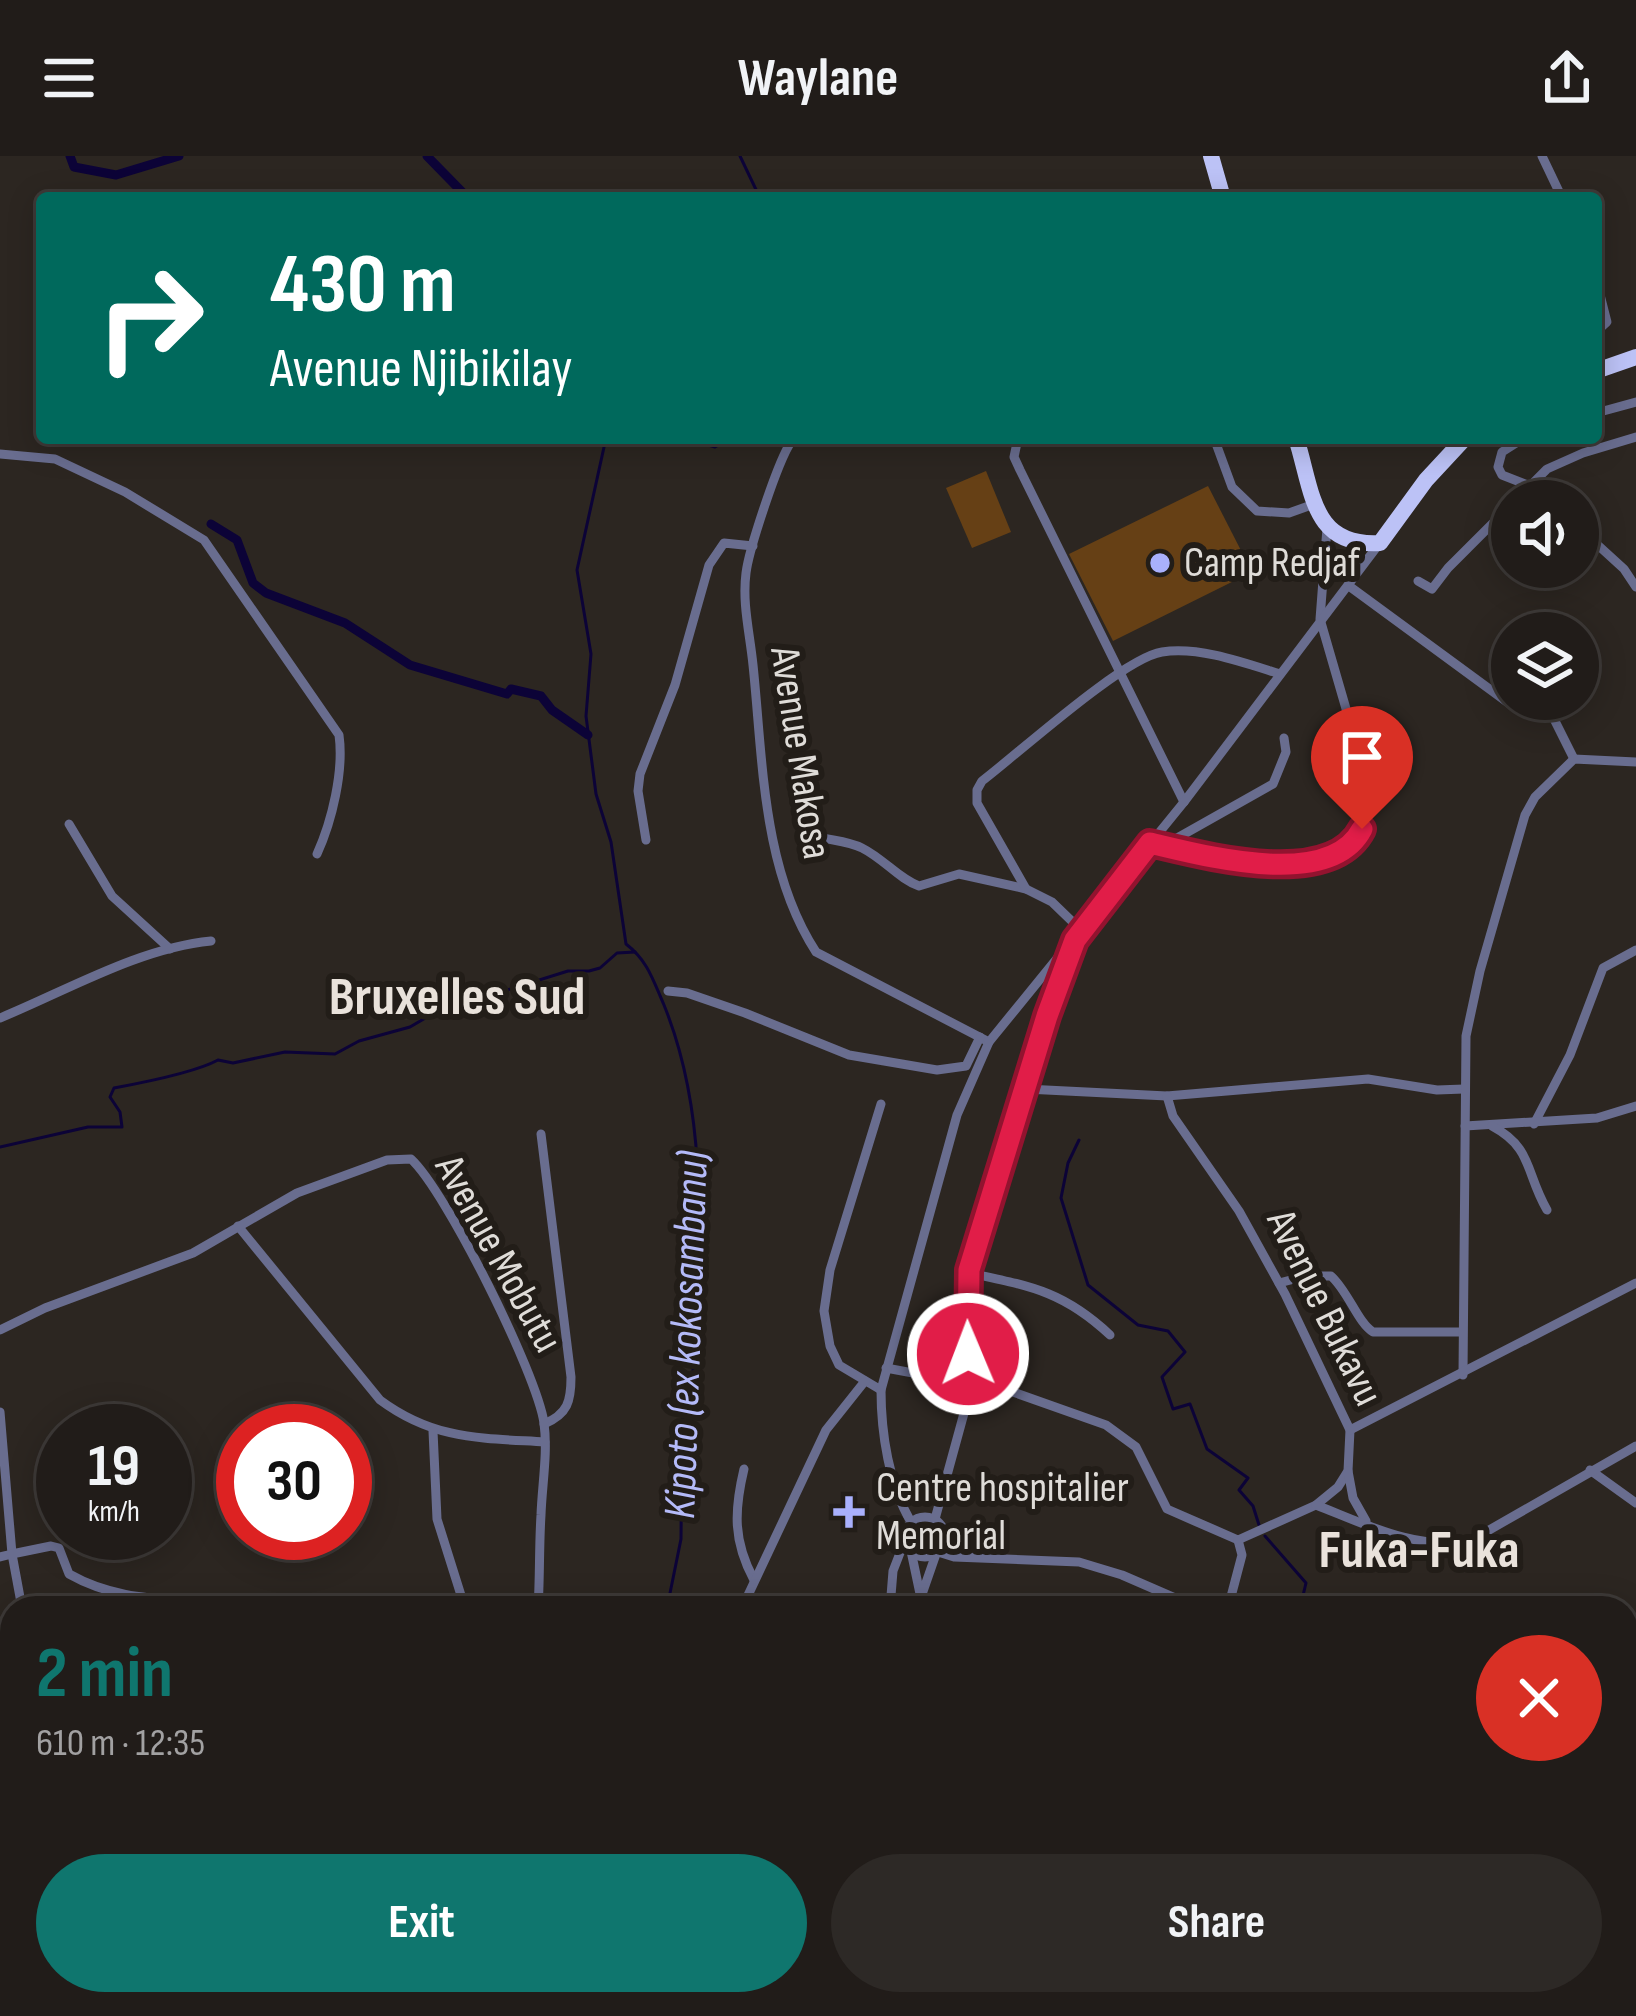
<!DOCTYPE html>
<meta charset="utf-8">
<style>
body{margin:0;font-family:"Sofia Sans Condensed",sans-serif;background:#2d2926;color:#f1f3f6;height:100vh;display:flex;flex-direction:column;font-size:45px;white-space:nowrap}
*{box-sizing:border-box;margin:0}
p{font-size:39px;color:#a2a1a2}
.icon{flex:none;width:66px;height:66px;fill:none;stroke:currentColor;stroke-width:2;stroke-linecap:round;stroke-linejoin:round}
.map{position:relative;flex:1;overflow:hidden}
.drawer{position:absolute;left:0px;top:1440px;width:1638px;height:420px;display:flex;flex-direction:column;background:#211c19;border-radius:36px 36px 0 0;box-shadow:0 6px 30px #0003,0 0 0 3px #3e3a38}
.drawer>*{flex:none}
.guide{position:absolute;left:36px;top:36px;width:1566px;height:252px;border-radius:12px;box-shadow:0 6px 30px #0003,0 0 0 3px #3e3a38;background:#00695c;color:#fff;overflow:hidden}
.tools{position:absolute;left:1491px;top:324px;display:grid;gap:24px}
.tools a{display:grid;place-items:center;width:108px;height:108px;border-radius:50%;background:#211c19;box-shadow:0 6px 30px #0003,0 0 0 3px #3e3a38;font-size:60px}
.speed{position:absolute;left:36px;top:1248px;display:flex;gap:24px;font-size:60px;font-weight:700;text-align:center}
.speed>*{display:grid;place-content:center;width:156px;height:156px;border-radius:50%;background:#211c19;box-shadow:0 6px 30px #0003,0 0 0 3px #3e3a38;line-height:1}
.speed small{font-size:30px;font-weight:400}
.speed .limit{border:18px solid #d22;background:#fff;color:#111}
.pin{position:absolute;display:grid;place-items:center;width:102px;height:102px;color:#fff;margin:-123px -51px;border-radius:50% 50% 50% 0;rotate:-45deg;box-shadow:0 0 12px #0007}
.pin .icon{rotate:45deg}
.me{position:absolute;width:132px;margin:-66px;rotate:359deg;stroke-linejoin:round;filter:drop-shadow(0 0 9px #0008)}
.turn{display:flex;align-items:center;gap:42px;height:252px;padding:0 36px;font-size:54px}
.turn .icon{width:156px;height:156px;stroke-width:2.5}
.turn b{display:block;font-size:84px;line-height:102px}
.round{display:grid;place-items:center;flex:none;width:126px;height:126px;border-radius:63px;background:#2d2926}
.summary{display:flex;align-items:center;justify-content:space-between;height:204px;padding:0 36px}
h1{font-size:72px;font-weight:700;line-height:90px;color:#0f766e}
.button{display:flex;gap:24px;margin-top:auto;padding:24px 36px}
.button a{flex:1;height:138px;border-radius:72px;background:#0f766e;color:#fff;font-size:48px;font-weight:700;line-height:138px;text-align:center}
.button a+a{background:#2d2926;color:#f1f3f6}
header{display:flex;justify-content:space-between;align-items:center;height:156px;padding:0 36px;background:#211c19;font-size:54px;font-weight:700}
.map>svg:first-child{display:block}
.green{fill:#664015}
.lines{fill:none;stroke-linecap:round;stroke-linejoin:round}
.stream{stroke:#0c0337;stroke-width:3}
.canal{stroke:#0c0337;stroke-width:9}
.minor{stroke:#696d8f;stroke-width:9}
.trunk{stroke:#bcc2f6;stroke-width:16}
.route-casing{stroke:#92132f;stroke-width:30}
.route{stroke:#e11d48;stroke-width:21}
.poi-dot{fill:#a9b0fc;stroke:#221d18;stroke-width:4.5}
.labels{text-anchor:middle;dominant-baseline:central;stroke-width:12;stroke-linejoin:round;paint-order:stroke}
.poi-label{font-size:42px;fill:#dfdcd8;stroke:#221d18;text-anchor:start}
.street-label{font-size:42px;fill:#dfdcd8;stroke:#221d18}
.water-label{font-size:45px;font-style:italic;fill:#b4baf8;stroke:#221d18}
.district-label{font-size:54px;font-weight:bold;fill:#e9e2db;stroke:#221d18}
</style>
<header><svg class="icon" aria-label="menu" viewBox="0 0 24 24"><path d="M4 6h16M4 12h16M4 18h16"/></svg>Waylane<svg class="icon" aria-label="share" viewBox="0 0 24 24"><path d="M12 15V3M7 8l5-5 5 5M5 13v7h14v-7"/></svg></header>
<div class="map">
<svg width="1636" height="1860" viewBox="0 0 1636 1860">
<rect width="100%" height="100%" fill="#2c2621"/>
<g class="green">
<path d="M986,315L1011,376L972,392L946,332Z"/>
<path d="M1208,330L1252,416L1113,485L1069,398Z"/>
</g>
<g class="lines">
<g class="stream">
<path d="M740,0L760,42"/>
<path d="M606,282L577,414L591,498L586,560L596,638L611,686L626,788C648,805 653,824 664,849C715,975 696,1111 692,1243L682,1264L681,1383L667,1452"/>
<path d="M686,282L715,291L730,282"/>
<path d="M1079,984L1068,1007L1061,1042L1088,1129L1138,1169L1168,1175L1185,1196L1162,1221L1173,1253L1190,1248L1207,1293L1248,1322L1239,1334L1253,1350L1259,1369"/>
<path d="M0,991L88,971H122L120,956L110,941L114,932C141,927 196,916 218,904L233,907L285,896L335,898L359,885L410,871L439,854L484,836L504,835L568,815H589L600,812L617,797L635,796"/>
<path d="M1265,1380L1306,1427L1300,1452"/>
<path d="M1371,1848L1394,1860"/>
<path d="M568,1860L572,1848"/>
</g>
<g class="canal">
<path d="M70,0L74,11L116,19L179,0"/>
<path d="M427,0L468,42"/>
<path d="M211,368L237,384L253,427L266,437L345,467L410,509L507,538L511,533L541,540L552,554L588,579"/>
</g>
<g class="minor">
<path d="M1542,0L1562,42"/>
<path d="M1596,123L1607,166L1596,176"/>
<path d="M1596,257L1636,246"/>
<path d="M1018,282L1014,301L1020,314L1184,646"/>
<path d="M1214,282L1232,331L1257,355L1289,357L1317,347"/>
<path d="M1524,282L1502,296L1498,311L1502,319L1538,333L1552,345"/>
<path d="M791,286C778,305 749,393 746,417C742,448 750,478 753,509C763,604 762,713 816,796L989,886"/>
<path d="M0,298L55,303L125,336L204,384L339,579C344,615 332,665 317,698"/>
<path d="M1578,371L1624,413L1636,431"/>
<path d="M1418,425L1432,433L1448,412L1547,313L1583,297L1636,281"/>
<path d="M1349,430L1518,554L1542,548L1548,551L1574,603"/>
<path d="M69,668L112,740L170,793"/>
<path d="M805,676C823,685 843,683 862,692C884,703 899,723 919,730L959,718L1026,733L1052,746L1082,775"/>
<path d="M646,684L638,635L640,618L675,529L709,409L724,387L753,390"/>
<path d="M1150,687L1236,707L1266,708L1328,699L1355,686L1362,673L1364,633L1360,601L1320,463L1327,372"/>
<path d="M1163,690L1273,628L1286,596L1284,582"/>
<path d="M1026,733L977,647V634L982,625C1019,597 1123,502 1162,496C1199,490 1245,507 1280,518"/>
<path d="M668,835L687,837L745,857L849,899L937,914L966,910L980,881"/>
<path d="M0,862C66,835 139,792 211,785"/>
<path d="M1026,933L1167,940L1368,923L1437,934L1464,933"/>
<path d="M881,948L830,1114L824,1155L830,1190L839,1209L881,1234"/>
<path d="M1534,968L1570,899L1603,812L1636,794"/>
<path d="M1465,970L1597,962L1636,950"/>
<path d="M1492,970C1533,992 1525,1016 1547,1054"/>
<path d="M541,978L571,1221C571,1245 568,1258 544,1268"/>
<path d="M238,1070L380,1244C434,1284 480,1282 545,1286"/>
<path d="M969,1117C1030,1130 1063,1135 1110,1179"/>
<path d="M1279,1127L1306,1120H1331C1348,1135 1358,1167 1373,1176H1462"/>
<path d="M0,1174L45,1152L193,1097L297,1037L387,1004L411,1003C446,1035 537,1218 544,1267C548,1297 542,1329 541,1359C539,1390 540,1421 538,1452"/>
<path d="M886,1212L1010,1235L1106,1269L1136,1291L1167,1353L1238,1384L1316,1349L1338,1331L1348,1315L1350,1274L1285,1138L1239,1055L1173,960L1167,940"/>
<path d="M1463,1219L1466,880L1480,815L1525,659L1535,641L1574,603L1636,606"/>
<path d="M0,1256L12,1398L0,1401"/>
<path d="M1350,1274L1636,1127"/>
<path d="M433,1275L437,1363L465,1452"/>
<path d="M744,1313C734,1355 733,1385 754,1424"/>
<path d="M1590,1314L1636,1347"/>
<path d="M1348,1315L1353,1342L1366,1365"/>
<path d="M1316,1349C1365,1368 1417,1395 1470,1385L1636,1290"/>
<circle cx="925" cy="1381" r="20"/>
<path d="M935,1363L969,1239V1114L1047,859L1074,789"/>
<path d="M911,1366C889,1329 881,1277 881,1234L957,959L989,886L1184,646L1379,388"/>
<path d="M945,1380L975,1398"/>
<path d="M911,1395L923,1452"/>
<path d="M938,1396L954,1401L1079,1406L1122,1419L1198,1452"/>
<path d="M920,1444L936,1398"/>
<path d="M22,1452L12,1398L51,1390L59,1392L69,1418C108,1440 144,1442 188,1445"/>
<path d="M742,1452L826,1274L865,1225"/>
<path d="M890,1452L893,1415L905,1384"/>
<path d="M1228,1452L1242,1399L1238,1384"/>
<path d="M1626,1519L1636,1515"/>
<path d="M1626,1739L1636,1741"/>
<path d="M172,1848L312,1849"/>
<path d="M741,1848L746,1860"/>
<path d="M1027,1848L1038,1860"/>
<path d="M1208,1848L1215,1860"/>
<path d="M1624,1848L1636,1853"/>
<path d="M1481,1857L1483,1860"/>
<path d="M152,1860L155,1848"/>
<path d="M481,1860L487,1848"/>
<path d="M786,1860L789,1848"/>
<path d="M946,1860L949,1848"/>
</g>
<g class="trunk">
<path d="M1211,0L1223,42"/>
<path d="M1596,215L1636,201"/>
<path d="M1296,282C1313,335 1311,391 1380,387L1426,324L1465,282"/>
</g>
</g>
<g class="lines">
<g class="route-casing">
<path id="route" d="M968,1198L969,1114L1047,860L1075,784L1150,687C1202,699 1330,735 1362,673"/>
</g>
<use href="#route" class="route"/>
</g>
<g class="poi-dot">
<circle cx="1160" cy="407" r="12"/>
<path d="M843 1338h12v12h12v12h-12v12h-12v-12h-12v-12h12z"/>
</g>
<g class="labels">
<g class="poi-label">
<text x="1184" y="407">Camp Redjaf</text>
<text x="876" y="1332">Centre hospitalier<tspan x="876" dy="48">Memorial</tspan></text>
</g>
<g class="street-label">
<text transform="translate(800 597) rotate(81)">Avenue Makosa</text>
<text transform="translate(498 1098) rotate(61)">Avenue Mobutu</text>
<text transform="translate(1324 1152) rotate(64)">Avenue Bukavu</text>
</g>
<g class="water-label">
<text transform="translate(687 1179) rotate(-88)">Kipoto (ex kokosambanu)</text>
</g>
<g class="district-label">
<text x="457" y="841">Bruxelles Sud</text>
<text x="1419" y="1394">Fuka-Fuka</text>
</g>
</g>
</svg>
<div class="tools">
<a><svg class="icon" aria-label="sound" viewBox="0 0 24 24"><path d="M4 9h4l5-4v14l-5-4H4zM17 9q2 3 0 6"/></svg></a>
<a><svg class="icon" aria-label="layers" viewBox="0 0 24 24"><path d="M12 4l9 5-9 5-9-5zM3 14l9 5 9-5"/></svg></a>
</div>
<div class="speed"><div>19<small>km/h</small></div><div class="limit">30</div></div>
<div class="pin" style="left:1362px;top:673px;background:#d93025"><svg class="icon" aria-label="arrive" viewBox="0 0 24 24"><path d="M6 21V4h12l-3 4 3 4H6"/></svg></div>
<svg class="me" style="left:968px;top:1198px" viewBox="-20 -20 40 40"><circle r="17" fill="#e11d48" stroke="#fff" stroke-width="3"/><path d="M0-11L8 9 0 5-8 9z" fill="#fff"/></svg>
<div class="guide">
<div class="turn"><svg class="icon" aria-label="right" viewBox="0 0 24 24"><path d="M7 20v-9h11M14 6l5 5-5 5"/></svg><div><b>430 m</b>Avenue Njibikilay</div></div>
</div>
<section class="drawer">
<div class="summary"><div><h1>2 min</h1><p>610 m · 12:35</p></div><a class="round" style="background:#d93025;color:#fff"><svg class="icon" aria-label="close" viewBox="0 0 24 24"><path d="M6 6l12 12M18 6L6 18"/></svg></a></div>
<div class="button"><a>Exit</a><a>Share</a></div>
</section>
</div>
